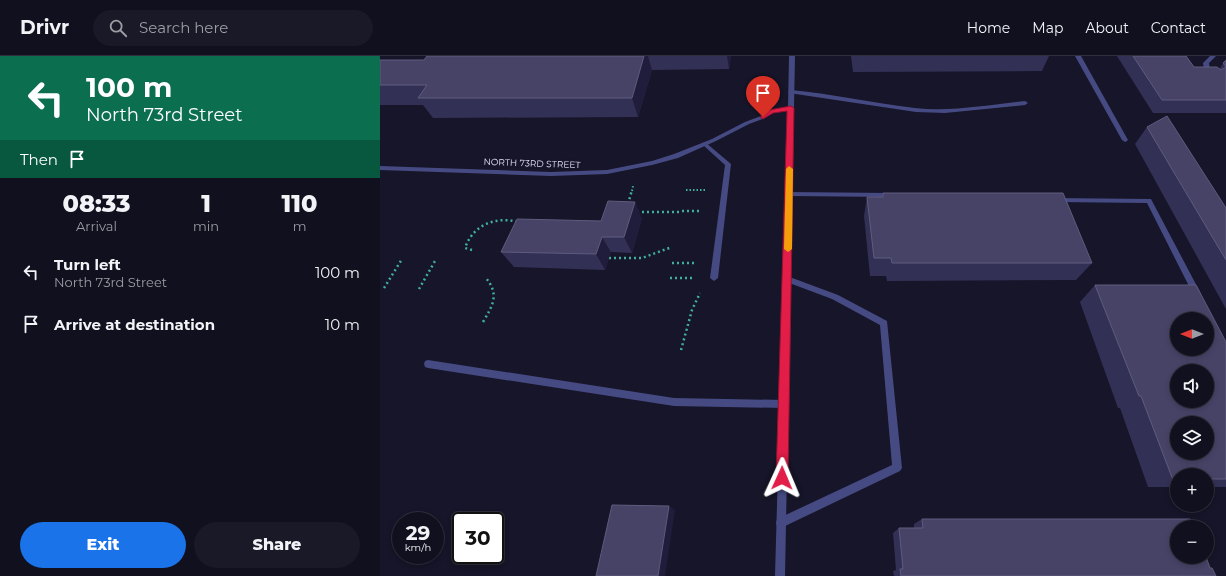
<!DOCTYPE html>
<meta charset="utf-8">
<style>
body{margin:0;font-family:Montserrat,sans-serif;background:#191928;color:#f1f3f6;height:100vh;display:flex;flex-direction:column;font-size:15px;white-space:nowrap}
*{box-sizing:border-box;margin:0}
p{font-size:13px;color:#9c9da4}
.icon{flex:none;width:22px;height:22px;fill:none;stroke:currentColor;stroke-width:2;stroke-linecap:round;stroke-linejoin:round}
.map{position:relative;flex:1;overflow:hidden}
.details{display:flex;flex-direction:column;background:#10101f;width:380px}
.details>*{flex:none}
.top-card{background:#0b6e4f;color:#fff;overflow:hidden}
.needle{width:26px;rotate:270deg}
.controls{position:absolute;left:790px;top:256px;display:grid;gap:8px}
.controls a{display:grid;place-items:center;width:44px;height:44px;border-radius:50%;background:#10101f;box-shadow:0 2px 6px #0003,0 0 0 1px #30303d;font-size:20px}
.speed{position:absolute;left:12px;top:456px;display:flex;gap:8px;font-size:20px;font-weight:700;text-align:center}
.speed>*{display:grid;place-content:center;width:52px;height:52px;border-radius:50%;background:#10101f;box-shadow:0 2px 6px #0003,0 0 0 1px #30303d;line-height:1}
.speed small{font-size:10px;font-weight:400}
.speed .limit{border:2px solid #111;border-radius:6px;background:#fff;color:#111}
.pin{position:absolute;display:grid;place-items:center;width:34px;height:34px;color:#fff;margin:-41px -17px;border-radius:50% 50% 50% 0;rotate:-45deg;box-shadow:0 0 4px #0007}
.pin .icon{rotate:45deg}
.me{position:absolute;width:44px;margin:-22px;rotate:1deg;stroke-linejoin:round;filter:drop-shadow(0 0 3px #0008)}
.turn{display:flex;align-items:center;gap:14px;height:84px;padding:0 20px;font-size:18px}
.turn .icon{width:52px;height:52px;stroke-width:2.5}
.turn b{display:block;font-size:28px;line-height:34px}
.then{display:flex;align-items:center;height:38px;padding:0 20px;background:#0003;gap:8px;font-size:15px}
.eta{display:flex;justify-content:space-evenly;align-items:center;height:68px;text-align:center}
.eta b{font-size:24px;font-weight:800;line-height:28px}
.button{display:flex;gap:8px;margin-top:auto;padding:8px 20px}
.button a{flex:1;height:46px;border-radius:24px;background:#1a73e8;color:#fff;font-size:16px;font-weight:800;line-height:46px;text-align:center}
.button a+a{background:#191928;color:#f1f3f6}
ul{padding:0;list-style:none}
li{display:flex;align-items:center;gap:12px;height:52px;padding:0 20px}
li div{flex:1}
li b{display:block;font-size:15px}
li em{font-style:normal}
header{display:flex;align-items:center;gap:24px;box-sizing:border-box;height:56px;padding:0 20px;background:#10101f;border-bottom:1px solid #30303d}
header strong{font-size:19px}
nav{display:flex;gap:22px;margin-inline-start:auto;font-size:14px}
.search{width:280px;height:36px;background:#191928;display:flex;align-items:center;gap:10px;box-sizing:border-box;padding:0 14px;border-radius:22px;color:#9c9da4;font-size:15px}
main{display:flex;flex:1;min-height:0}
.map>svg:first-child{display:block}
.lines{fill:none;stroke-linecap:round;stroke-linejoin:round}
.path-far1{stroke:#41af9d;stroke-width:2;stroke-dasharray:1.5 2;stroke-linecap:butt}
.path{stroke:#41af9d;stroke-width:2.5;stroke-dasharray:2 3;stroke-linecap:butt}
.lane{fill:#464a82;fill-rule:evenodd}
.street{fill:#464a82;fill-rule:evenodd}
.wall{fill:#333055}
.shaded-wall{fill:#201d3c}
.building{fill:#464366;stroke:#5e5c7e;fill-rule:evenodd}
.route{fill:#e11d48;stroke:#92132f}
.slow{fill:#f59e0b}
.labels{text-anchor:middle;dominant-baseline:central;stroke-width:4;stroke-linejoin:round;paint-order:stroke}
.far-street-label{font-size:9px;fill:#e1e1fb;stroke:#161529}
</style>
<header>
<strong>Drivr</strong>
<div class="search"><svg class="icon" aria-label="search" viewBox="0 0 24 24"><circle cx="10" cy="10" r="6"/><path d="M15 15l6 6"/></svg>Search here</div>
<nav><a>Home</a><a>Map</a><a>About</a><a>Contact</a></nav>
</header>
<main>
<section class="details">
<div class="top-card">
<div class="turn"><svg class="icon" aria-label="left" viewBox="0 0 24 24"><path d="M17 20v-9H6M10 6l-5 5 5 5"/></svg><div><b>100 m</b>North 73rd Street</div></div>
<div class="then">Then<svg class="icon" aria-label="arrive" viewBox="0 0 24 24"><path d="M6 21V4h12l-3 4 3 4H6"/></svg></div>
</div>
<div class="eta">
<div><b>08:33</b><p>Arrival</p></div>
<div><b>1</b><p>min</p></div>
<div><b>110</b><p>m</p></div>
</div>
<ul>
<li><svg class="icon" aria-label="left" viewBox="0 0 24 24"><path d="M17 20v-9H6M10 6l-5 5 5 5"/></svg><div><b>Turn left</b><p>North 73rd Street</p></div><em>100 m</em></li>
<li><svg class="icon" aria-label="arrive" viewBox="0 0 24 24"><path d="M6 21V4h12l-3 4 3 4H6"/></svg><div><b>Arrive at destination</b></div><em>10 m</em></li>
</ul>
<div class="button"><a>Exit</a><a>Share</a></div>
</section>
<div class="map">
<svg width="846" height="520" viewBox="0 0 846 520">
<rect width="100%" height="100%" fill="#161529"/>
<g class="lines">
<g class="path-far1">
<path d="M306,134H325"/>
<path d="M252,135L253,130"/>
</g>
<g class="path">
<path d="M248,148L252,134"/>
<path d="M302,155H321"/>
<path d="M257,156H299"/>
<path d="M92,194L85,192C93,169 115,160 138,166"/>
<path d="M229,202H262L292,191"/>
<path d="M292,207H316"/>
<path d="M290,222H315"/>
<path d="M4,232L22,203"/>
<path d="M39,233L55,205"/>
<path d="M103,266C113,249 120,238 105,221"/>
<path d="M301,294L312,254L320,237"/>
</g>
<g class="lane">
<path d="M695,0H701L748,84L747,85L745,86L742,84Z"/>
<path d="M830,0H836L829,7L831,20L828,22L825,20L823,7Z"/>
<path d="M411,34C453,38 494,47 535,52C571,56 609,49 645,45L648,47L645,49L565,57L536,56L409,37L408,36Z"/>
<path d="M325,86L351,108L338,222L334,225L330,222L345,109L323,89V87Z"/>
<path d="M407,136L512,137L515,139L512,141L409,140L406,138Z"/>
<path d="M673,142L771,143L820,236L821,238L820,240H814L767,147L675,146H673Z"/>
<path d="M407,220L458,239L507,265L522,412L520,415L401,472L397,471L396,467L397,463L512,409L500,269L452,243L404,225L403,223Z"/>
<path d="M48,304L294,342L404,344L407,345L408,348L407,351L404,352L294,350L48,312L45,311L44,308L45,305Z"/>
</g>
<path class="street" d="M409,0H415L405,520H395L408,54L393,57L385,62L369,68L336,85L298,102L272,109L227,118L171,120L0,114V110L171,116L227,114L272,105L294,98L332,83L365,66L381,60L389,54L408,51Z"/>
</g>
<g class="wall">
<path d="M47,0H351L349,13L272,14L258,61L53,62L43,49H0V4H44Z"/>
<path d="M471,0H669L662,15L473,16Z"/>
<path d="M737,0H806L814,11L839,13L846,4V57H773Z"/>
<path d="M767,71L846,152V253L755,88Z"/>
<path d="M503,137L712,207L696,224L507,225L506,220H490L484,160L487,141H502Z"/>
<path d="M262,162L252,197L231,196L225,214L134,211L121,196Z"/>
<path d="M715,229L846,286V431H827V419H797V431H768L740,352H738L700,246Z"/>
<path d="M542,463L830,512L836,520H514L513,515L516,514L513,477L519,472H534V468Z"/>
</g>
<g class="shaded-wall">
<path d="M264,0H268L272,14L258,61L252,42Z"/>
<path d="M347,0H351L349,13Z"/>
<path d="M255,146L262,162L252,197L244,181Z"/>
<path d="M222,181L231,196L225,214L216,198Z"/>
<path d="M289,450L295,454L285,520H278Z"/>
</g>
<g class="building">
<path d="M47,0H264L252,42H38L47,29H0V4H44Z"/>
<path d="M753,0H806L814,11H837L841,14L846,11L843,7L846,4V44H782Z"/>
<path d="M787,60L846,152V204L767,71Z"/>
<path d="M503,137H683L712,207H512L511,202H494L487,141H503Z"/>
<path d="M228,145L255,146L244,181H222L216,198L121,196L137,163L221,165Z"/>
<path d="M715,229H816L846,286V423H827V419H797V424H793L761,340H759ZM797,263H827V293H797ZM797,315H827V345H797ZM797,367H827V397H797Z"/>
<path d="M232,449L289,450L278,520H216Z"/>
<path d="M542,463H810L814,471H797V501H826L830,512H832L836,520H521L520,513H523L519,472H543Z"/>
</g>
<path class="route" d="M411,50L414,52L408,422L406,426L402,428L398,426L396,422L407,55L393,57L383,63L380,61L389,54Z"/>
<path class="slow" d="M409,110L413,113L412,193L408,196L404,193L406,113Z"/>
<g class="labels">
<g class="far-street-label">
<text transform="translate(152 107) rotate(2)">NORTH 73RD STREET</text>
</g>
</g>
</svg>
<div class="controls">
<a><svg class="needle" viewBox="-14 -14 28 28"><path d="M0-13l5 13h-10z" fill="#e53935"/><path d="M0 13l5-13h-10z" fill="#9c9da4"/></svg></a>
<a><svg class="icon" aria-label="sound" viewBox="0 0 24 24"><path d="M4 9h4l5-4v14l-5-4H4zM17 9q2 3 0 6"/></svg></a>
<a><svg class="icon" aria-label="layers" viewBox="0 0 24 24"><path d="M12 4l9 5-9 5-9-5zM3 14l9 5 9-5"/></svg></a>
<a>+</a>
<a>−</a>
</div>
<div class="speed"><div>29<small>km/h</small></div><div class="limit">30</div></div>
<div class="pin" style="left:383px;top:61px;background:#d93025"><svg class="icon" aria-label="arrive" viewBox="0 0 24 24"><path d="M6 21V4h12l-3 4 3 4H6"/></svg></div>
<svg class="me" style="left:402px;top:422px" viewBox="-20 -20 40 40"><path d="M0-17L14 15 0 8-14 15z" fill="#e11d48" stroke="#fff" stroke-width="4"/></svg>
</div>
</main>
